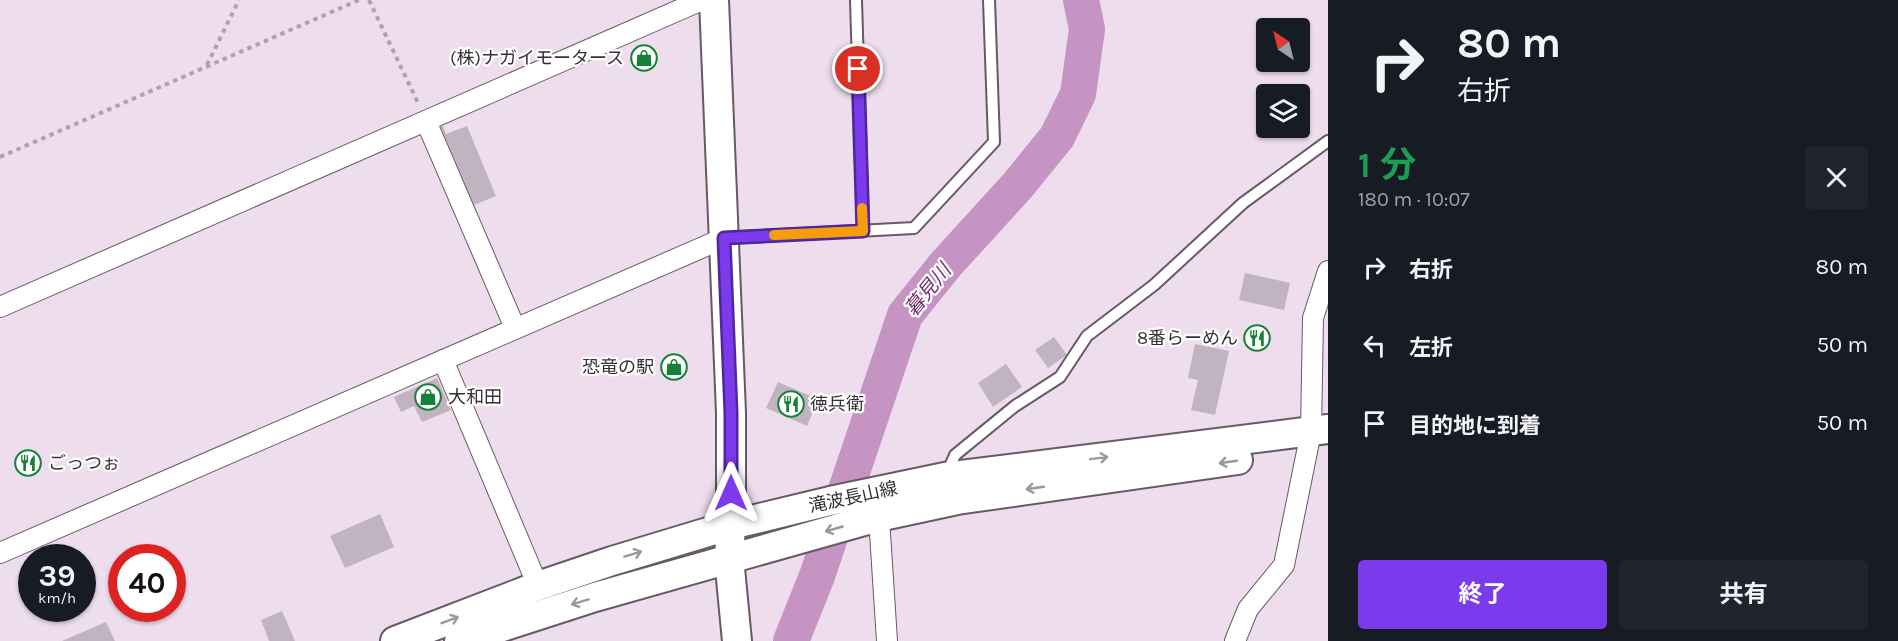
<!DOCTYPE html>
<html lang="ja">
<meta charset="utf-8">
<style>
body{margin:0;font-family:Karla,"Noto Sans JP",sans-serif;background:#20242c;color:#f1f3f6;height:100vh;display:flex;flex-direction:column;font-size:22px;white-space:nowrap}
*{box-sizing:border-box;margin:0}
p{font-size:20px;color:#9ea1a6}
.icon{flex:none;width:33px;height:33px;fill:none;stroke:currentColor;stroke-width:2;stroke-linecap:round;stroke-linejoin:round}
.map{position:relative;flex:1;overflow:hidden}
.drawer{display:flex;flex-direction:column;background:#171b24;width:570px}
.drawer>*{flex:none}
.banner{background:#171b24;color:#f1f3f6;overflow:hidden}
.needle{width:39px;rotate:325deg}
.buttons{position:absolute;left:1256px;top:18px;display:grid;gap:12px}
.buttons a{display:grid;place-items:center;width:54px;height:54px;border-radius:6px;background:#171b24;box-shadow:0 2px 4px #0004;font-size:30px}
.speed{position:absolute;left:18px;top:544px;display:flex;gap:12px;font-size:30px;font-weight:700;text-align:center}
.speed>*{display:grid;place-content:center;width:78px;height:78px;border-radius:50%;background:#171b24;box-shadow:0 2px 4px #0004;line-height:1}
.speed small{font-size:15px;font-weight:400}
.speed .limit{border:9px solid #d22;background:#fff;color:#111}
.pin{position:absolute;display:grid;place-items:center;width:51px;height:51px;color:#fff;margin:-26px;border:3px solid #fff;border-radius:50%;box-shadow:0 2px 6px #0007}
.me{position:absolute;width:66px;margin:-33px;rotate:0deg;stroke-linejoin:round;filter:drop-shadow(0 0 4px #0008)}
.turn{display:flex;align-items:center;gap:21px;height:126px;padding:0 30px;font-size:27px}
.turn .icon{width:78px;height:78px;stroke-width:2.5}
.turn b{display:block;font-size:42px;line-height:51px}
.round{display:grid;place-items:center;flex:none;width:63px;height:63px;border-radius:6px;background:#20242c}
.head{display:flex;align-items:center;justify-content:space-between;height:102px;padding:0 30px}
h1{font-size:36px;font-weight:700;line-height:45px;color:#1e9e55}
.cta{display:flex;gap:12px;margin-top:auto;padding:12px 30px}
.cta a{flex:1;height:69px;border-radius:6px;background:#7c3aed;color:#fff;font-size:24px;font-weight:700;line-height:69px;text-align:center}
.cta a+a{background:#20242c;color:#f1f3f6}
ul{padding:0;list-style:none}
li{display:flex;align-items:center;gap:18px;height:78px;padding:0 30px}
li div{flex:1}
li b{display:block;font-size:22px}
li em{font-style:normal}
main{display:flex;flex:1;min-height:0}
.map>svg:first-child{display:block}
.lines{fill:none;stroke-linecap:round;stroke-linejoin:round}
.river{stroke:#c694c3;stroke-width:36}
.building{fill:#c2b3c1}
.lane-casing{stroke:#675966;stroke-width:14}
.street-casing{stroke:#675966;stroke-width:22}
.secondary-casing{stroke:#675966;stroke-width:32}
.path{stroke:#aea2ae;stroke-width:4;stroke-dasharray:4.5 4.5;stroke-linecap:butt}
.lane{stroke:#fff;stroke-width:10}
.street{stroke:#fff;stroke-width:20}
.secondary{stroke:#fff;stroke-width:28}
.oneway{stroke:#9a989a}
.route-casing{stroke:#51269a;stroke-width:15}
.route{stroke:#7c3aed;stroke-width:10}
.slow{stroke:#f59e0b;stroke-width:10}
.labels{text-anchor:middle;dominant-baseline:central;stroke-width:4.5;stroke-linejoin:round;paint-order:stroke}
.poi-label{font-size:18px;fill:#363036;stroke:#fff;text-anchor:end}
.street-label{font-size:18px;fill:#363036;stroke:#fff}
.water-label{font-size:20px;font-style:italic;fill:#70346f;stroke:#fff}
</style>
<main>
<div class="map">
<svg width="1328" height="641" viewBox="0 0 1328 641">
<rect width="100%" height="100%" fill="#eedeed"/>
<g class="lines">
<path class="river" d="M791,641L817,576L905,315L946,264L1018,185L1057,137L1078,94L1087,29L1081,0"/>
</g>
<g class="building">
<path d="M443,126L446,134L467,126L496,196L469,207L435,130Z"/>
<path d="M1245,273L1290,283L1284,310L1239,300Z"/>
<path d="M1054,337L1067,355L1048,368L1035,350Z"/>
<path d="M1195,344L1229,351L1215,415L1191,410L1198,380L1188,378Z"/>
<path d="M1006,364L1022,387L993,407L978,383Z"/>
<path d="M437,378L451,410L422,422L414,406L401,412L394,397Z"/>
<path d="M778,382L818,399L807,426L766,408Z"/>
<path d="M380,514L394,547L345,568L330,536Z"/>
<path d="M282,611L295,641H269L261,620Z"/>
<path d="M106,622L115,641H62Z"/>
</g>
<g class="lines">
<g class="lane-casing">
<g id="lane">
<path d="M856,0L863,231"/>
<path d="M724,238L914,228L994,142L989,0"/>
<path d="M947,473L955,455L1015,406L1060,377L1087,336L1154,285L1243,203L1328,141"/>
</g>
</g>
<g class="street-casing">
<g id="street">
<path d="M426,121L515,328"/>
<path d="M0,307L702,0"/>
<path d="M443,360L538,586"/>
<path d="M877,506L880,533L887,641"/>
<path d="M0,553L724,238"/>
<path d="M1235,641L1248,609L1284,565L1311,432L1313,318L1328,271"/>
</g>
</g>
<g class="secondary-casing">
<g id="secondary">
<path d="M714,0L731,413V525L729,558L737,641"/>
<path d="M395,641L538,586L612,561L731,525L830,501L945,477L1328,429"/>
<path d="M459,641L595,597L878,517L957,500L1238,460"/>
</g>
</g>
<g class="path">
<path d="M369,0L419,105"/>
<path d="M207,65L239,0"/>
<path d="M0,157L359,0"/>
</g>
<use href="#lane" class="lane"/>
<use href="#street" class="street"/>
<use href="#secondary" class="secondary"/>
</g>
<defs><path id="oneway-shaft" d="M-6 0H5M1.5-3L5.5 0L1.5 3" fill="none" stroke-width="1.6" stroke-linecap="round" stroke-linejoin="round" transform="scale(1.5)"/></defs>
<g class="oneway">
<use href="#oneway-shaft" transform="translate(1099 458) rotate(-7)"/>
<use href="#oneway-shaft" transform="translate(1228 462) rotate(172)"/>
<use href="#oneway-shaft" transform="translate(1035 488) rotate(172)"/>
<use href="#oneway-shaft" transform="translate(834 529) rotate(164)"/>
<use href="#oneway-shaft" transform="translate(633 554) rotate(-17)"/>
<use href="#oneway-shaft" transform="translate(580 602) rotate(163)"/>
<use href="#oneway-shaft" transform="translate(450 620) rotate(-21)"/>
</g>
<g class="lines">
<g class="route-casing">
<path id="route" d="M731,493V413L724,238L863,231L858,69"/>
</g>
<use href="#route" class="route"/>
<path class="slow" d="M774,235L863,231L862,208"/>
</g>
<defs>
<g id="shop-ring" transform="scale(1.35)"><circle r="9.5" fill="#fff" stroke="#158036" stroke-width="1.5"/><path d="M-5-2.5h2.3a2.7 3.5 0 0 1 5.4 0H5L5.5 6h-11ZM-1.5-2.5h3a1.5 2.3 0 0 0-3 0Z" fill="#158036"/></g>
<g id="restaurant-ring" transform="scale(1.35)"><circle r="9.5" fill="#fff" stroke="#158036" stroke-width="1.5"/><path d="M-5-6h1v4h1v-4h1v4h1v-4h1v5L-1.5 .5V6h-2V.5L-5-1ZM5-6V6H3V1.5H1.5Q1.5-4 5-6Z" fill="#158036"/></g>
</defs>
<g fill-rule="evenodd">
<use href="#shop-ring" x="644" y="58"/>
<use href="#restaurant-ring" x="1257" y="338"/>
<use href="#shop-ring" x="674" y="367"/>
<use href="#shop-ring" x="428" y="397"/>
<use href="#restaurant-ring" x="791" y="404"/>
<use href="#restaurant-ring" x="28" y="463"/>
</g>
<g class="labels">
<g class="poi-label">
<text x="624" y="58">(株)ナガイモータース</text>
<text x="1238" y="338">8番らーめん</text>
<text x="654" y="367">恐竜の駅</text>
<text x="448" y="397" text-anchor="start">大和田</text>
<text x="810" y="404" text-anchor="start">徳兵衛</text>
<text x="48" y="463" text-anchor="start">ごっつぉ</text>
</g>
<g class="street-label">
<text transform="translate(853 497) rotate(-12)">滝波長山線</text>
</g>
<g class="water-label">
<text transform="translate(928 290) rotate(-51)">暮見川</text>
</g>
</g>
</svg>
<div class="buttons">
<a><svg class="needle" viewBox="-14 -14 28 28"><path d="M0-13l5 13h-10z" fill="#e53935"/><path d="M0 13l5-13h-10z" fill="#9ea1a6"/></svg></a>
<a><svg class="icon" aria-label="layers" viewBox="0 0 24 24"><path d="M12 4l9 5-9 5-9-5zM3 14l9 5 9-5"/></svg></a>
</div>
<div class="speed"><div>39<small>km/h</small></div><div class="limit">40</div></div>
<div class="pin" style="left:858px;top:69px;background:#d93025"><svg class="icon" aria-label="arrive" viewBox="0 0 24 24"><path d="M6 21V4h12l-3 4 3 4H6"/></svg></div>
<svg class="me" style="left:731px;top:493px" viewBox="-20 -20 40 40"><path d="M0-17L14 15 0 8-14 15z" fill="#7c3aed" stroke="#fff" stroke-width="4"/></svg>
</div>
<section class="drawer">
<div class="banner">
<div class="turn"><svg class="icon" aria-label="right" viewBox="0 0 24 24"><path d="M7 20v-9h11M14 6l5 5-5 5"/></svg><div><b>80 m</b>右折</div></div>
</div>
<div class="head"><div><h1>1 分</h1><p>180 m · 10:07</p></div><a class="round"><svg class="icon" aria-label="close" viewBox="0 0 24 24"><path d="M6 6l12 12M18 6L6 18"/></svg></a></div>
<ul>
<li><svg class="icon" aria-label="right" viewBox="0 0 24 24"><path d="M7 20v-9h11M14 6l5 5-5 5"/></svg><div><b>右折</b></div><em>80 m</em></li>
<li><svg class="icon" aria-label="left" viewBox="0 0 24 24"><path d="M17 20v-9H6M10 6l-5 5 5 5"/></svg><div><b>左折</b></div><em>50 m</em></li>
<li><svg class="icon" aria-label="arrive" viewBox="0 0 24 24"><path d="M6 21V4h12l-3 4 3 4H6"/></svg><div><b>目的地に到着</b></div><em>50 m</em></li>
</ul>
<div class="cta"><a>終了</a><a>共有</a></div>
</section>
</main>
